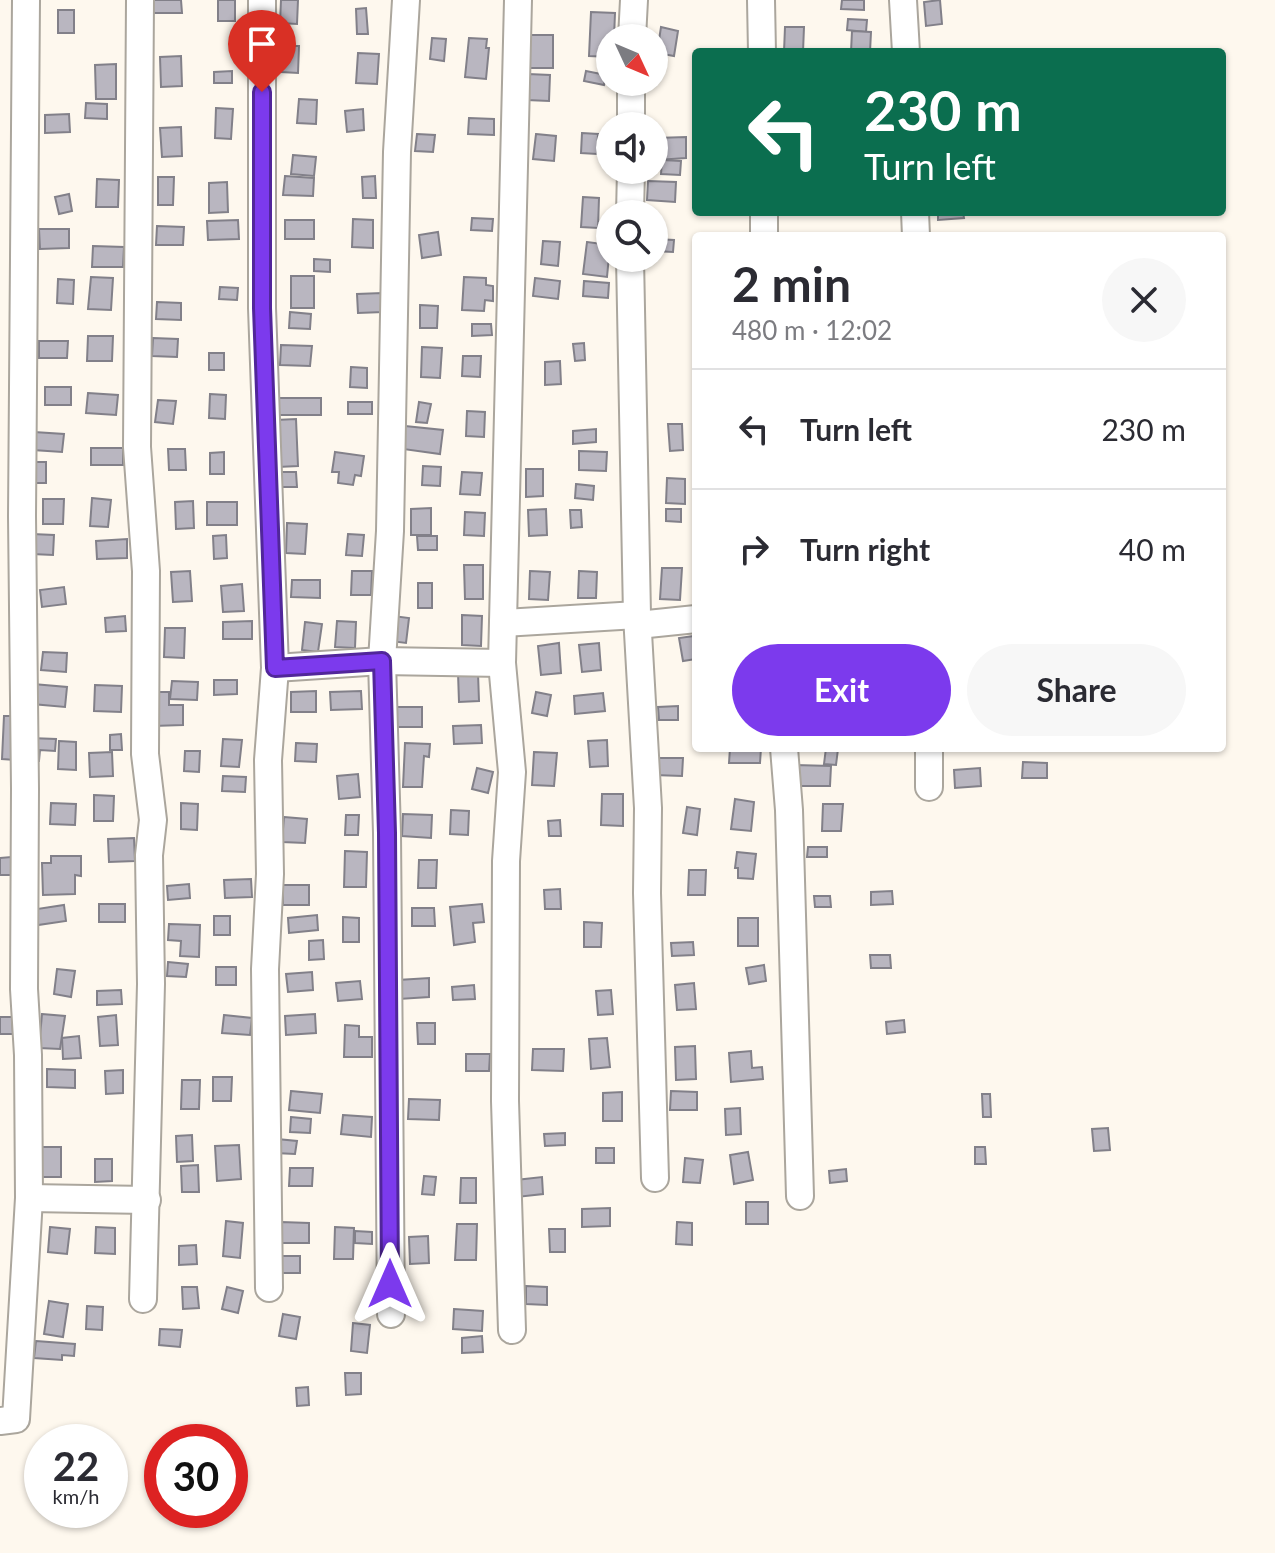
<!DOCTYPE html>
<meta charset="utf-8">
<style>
body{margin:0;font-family:Lato,sans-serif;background:#f7f7f7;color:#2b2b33;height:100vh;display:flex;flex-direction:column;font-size:30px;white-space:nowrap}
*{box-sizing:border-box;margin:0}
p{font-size:26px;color:#7c7c81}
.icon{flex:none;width:44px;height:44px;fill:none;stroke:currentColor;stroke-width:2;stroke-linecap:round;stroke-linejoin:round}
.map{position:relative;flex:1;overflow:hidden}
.drawer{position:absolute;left:692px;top:232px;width:534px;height:520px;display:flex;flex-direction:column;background:#fff;border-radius:8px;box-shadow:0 2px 6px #0004}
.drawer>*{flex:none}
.hud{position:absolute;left:692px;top:48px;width:534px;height:168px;border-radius:8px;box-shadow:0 2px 6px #0004;background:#0b6e4f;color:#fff;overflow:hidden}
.needle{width:52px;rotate:134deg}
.tools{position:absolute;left:596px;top:24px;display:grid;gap:16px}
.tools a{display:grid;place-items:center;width:72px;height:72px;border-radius:50%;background:#fff;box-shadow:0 2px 6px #0004;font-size:40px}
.speed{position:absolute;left:24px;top:1424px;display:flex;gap:16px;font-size:40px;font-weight:700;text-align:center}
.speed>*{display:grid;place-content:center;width:104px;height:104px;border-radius:50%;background:#fff;box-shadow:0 2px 6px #0004;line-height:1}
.speed small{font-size:20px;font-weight:400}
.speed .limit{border:12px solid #d22;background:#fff;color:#111}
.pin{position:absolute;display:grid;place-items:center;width:68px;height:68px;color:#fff;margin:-82px -34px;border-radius:50% 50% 50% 0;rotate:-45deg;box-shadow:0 0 8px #0007}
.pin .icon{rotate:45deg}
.me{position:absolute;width:88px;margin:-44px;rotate:0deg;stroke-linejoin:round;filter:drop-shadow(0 0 6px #0008)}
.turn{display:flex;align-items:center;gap:28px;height:168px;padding:0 40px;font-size:36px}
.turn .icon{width:104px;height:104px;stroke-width:2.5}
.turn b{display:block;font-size:56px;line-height:68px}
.round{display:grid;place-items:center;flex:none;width:84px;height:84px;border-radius:42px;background:#f7f7f7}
.overview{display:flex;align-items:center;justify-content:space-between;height:136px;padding:0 40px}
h1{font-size:48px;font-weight:700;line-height:60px}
.cta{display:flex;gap:16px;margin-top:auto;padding:16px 40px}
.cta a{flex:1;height:92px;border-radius:48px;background:#7c3aed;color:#fff;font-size:32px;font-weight:700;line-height:92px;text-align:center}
.cta a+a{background:#f7f7f7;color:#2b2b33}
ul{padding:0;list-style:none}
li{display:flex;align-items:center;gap:24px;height:120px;padding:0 40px;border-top:2px solid #e1e1e2}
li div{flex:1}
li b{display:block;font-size:30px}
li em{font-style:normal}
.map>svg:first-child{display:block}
.building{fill:#b9b6c0;stroke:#828089;stroke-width:2}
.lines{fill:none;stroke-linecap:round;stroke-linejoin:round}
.minor-casing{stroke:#aba69d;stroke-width:30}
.minor{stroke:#fff;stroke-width:26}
.route-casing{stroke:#51269a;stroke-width:20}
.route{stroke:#7c3aed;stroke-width:14}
</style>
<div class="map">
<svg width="1275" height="1553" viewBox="0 0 1275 1553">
<rect width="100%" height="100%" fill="#fef8ee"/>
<g class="building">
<path d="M152,0H181L182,13H152Z"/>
<rect x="218" y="0" width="17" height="21"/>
<path d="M281,0H298L297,24L280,23Z"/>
<path d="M842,0H864V10L841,9Z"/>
<path d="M940,0L942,24L926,26L924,2Z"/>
<path d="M366,8L368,34H357L356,9Z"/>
<rect x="58" y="10" width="16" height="23"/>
<path d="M591,12L615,13L614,38H610V57L589,56Z"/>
<path d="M848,19L867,20L866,32L847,30Z"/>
<path d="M661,27L678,31L674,56L657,53Z"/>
<path d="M785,27H804L803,52H784Z"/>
<path d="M852,31L871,32L870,52H851Z"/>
<rect x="528" y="35" width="25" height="33"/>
<path d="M432,38L446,39L444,61L430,59Z"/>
<path d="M469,38L487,39L486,48H489L486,79L465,77Z"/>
<path d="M283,46H299L298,73L281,72Z"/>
<path d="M358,53L379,54L377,84L356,83Z"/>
<path d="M181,56L182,86L161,87L160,57Z"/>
<path d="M116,64V99H96L95,65Z"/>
<path d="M232,71V83H214V72Z"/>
<path d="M586,71L606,75L604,85L584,81Z"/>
<path d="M528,74L550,75L549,101L527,100Z"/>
<path d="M299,99L317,100L316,124L297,123Z"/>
<path d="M86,103L107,104V119L85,118Z"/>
<path d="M216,108L233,109L231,139L215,138Z"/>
<path d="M363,109L364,130L347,132L345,111Z"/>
<path d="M69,114L70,132L45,133V115Z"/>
<path d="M469,118L494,119V135L468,134Z"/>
<path d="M181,127L182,156L162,157L160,128Z"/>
<path d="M582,133L598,134L597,154L581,153Z"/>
<path d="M417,134L435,135L433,152L415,151Z"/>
<path d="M536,134L556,136L554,161L533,159Z"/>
<path d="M686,137V158L657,160L656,138Z"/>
<path d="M293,155L316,157L314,176L291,174Z"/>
<path d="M662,160L681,161L680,175L661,174Z"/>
<path d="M285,176L314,178L313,196L283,195Z"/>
<path d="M375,176L376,198H363L362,177Z"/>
<path d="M158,177H174L173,205H158Z"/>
<path d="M97,179L119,180L118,207H96Z"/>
<path d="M648,181L676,182L675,202L647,200Z"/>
<path d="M227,182L228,212L209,213V183Z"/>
<path d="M69,194L72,211L59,214L55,197Z"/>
<path d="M583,197L599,198L598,228L581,227Z"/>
<path d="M938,212H963L964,218L938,220Z"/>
<path d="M472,218L493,219L492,231L471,230Z"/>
<path d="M353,219L373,220V248L352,247Z"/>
<path d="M238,220L239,239L208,240L207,221Z"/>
<rect x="285" y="220" width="29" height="19"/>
<path d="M157,226L184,227L183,245H156Z"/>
<path d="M39,229H69V248L40,249Z"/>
<path d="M438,232L441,255L422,258L419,235Z"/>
<path d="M655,239L674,240L673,252L654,251Z"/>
<path d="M543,241L560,242L558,266L541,264Z"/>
<path d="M587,242L610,245L607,277L583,274Z"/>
<path d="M93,246L124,247L123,267H92Z"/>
<path d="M314,259L330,260V272L314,271Z"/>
<rect x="291" y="276" width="23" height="32"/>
<path d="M91,277L113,278L111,310L88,309Z"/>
<path d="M464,277L486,278V285L493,286V301L485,300L484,311L462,310Z"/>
<path d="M535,278L560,281L558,299L533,296Z"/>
<path d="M58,279L74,280L73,304L57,303Z"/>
<path d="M584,281L609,283L608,298L583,296Z"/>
<path d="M220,287L238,288L237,300L219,299Z"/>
<path d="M382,293L383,312L358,313L357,294Z"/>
<path d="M157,302L181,303V320L156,319Z"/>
<path d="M420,305L438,306L437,328H420Z"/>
<path d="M290,312L311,314L310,329L289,328Z"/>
<path d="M472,324H491L492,335L472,336Z"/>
<path d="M88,336H113L112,361H87Z"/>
<path d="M153,338L178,339L177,357L152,356Z"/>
<path d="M39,341H68L67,358H39Z"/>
<path d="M584,343L585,360L575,361L573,344Z"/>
<path d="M281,345L312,346L310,366L280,365Z"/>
<path d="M422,347L442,348L440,378L421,377Z"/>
<rect x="209" y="353" width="15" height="17"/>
<path d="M463,356H481L480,377L462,376Z"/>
<path d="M560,361L561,384L545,385V362Z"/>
<path d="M351,367L367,368V388L350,387Z"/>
<rect x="45" y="387" width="26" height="18"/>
<path d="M88,393L118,395L116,415L86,413Z"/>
<path d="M210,394L226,395L225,419L209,418Z"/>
<rect x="275" y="398" width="46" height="17"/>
<path d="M158,400L176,401L173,424L155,422Z"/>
<rect x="348" y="402" width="24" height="12"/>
<path d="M419,402L431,404L427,423L416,422Z"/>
<path d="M467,411L485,412L484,437L466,436Z"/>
<path d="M296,419L298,466L278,467L276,420Z"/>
<path d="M668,424H682L683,450L670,451Z"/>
<path d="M405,426L443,430L440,454L403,449Z"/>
<path d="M596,429V442L573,444V431Z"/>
<path d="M34,432L64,434L62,452L33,450Z"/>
<rect x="91" y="448" width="32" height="17"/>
<path d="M168,449H185L186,470H169Z"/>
<path d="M579,451L607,452L606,471L579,470Z"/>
<path d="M224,452V474H210V453Z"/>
<path d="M335,452L364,456L361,476L355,475L353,485L338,483L339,472H332Z"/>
<rect x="25" y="462" width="21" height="21"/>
<path d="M423,466L441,467L440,486L422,485Z"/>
<path d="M526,469H543V496L526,497Z"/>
<path d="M277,472H296L297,487H277Z"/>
<path d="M462,472L482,473L480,495L460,494Z"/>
<path d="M667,478L685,479V504L666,503Z"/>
<path d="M576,484L594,486L593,500L575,498Z"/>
<path d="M92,498L111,500L108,527L90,526Z"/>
<path d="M43,499H64L63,524H43Z"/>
<path d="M193,501L194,528L176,529L175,502Z"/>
<rect x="207" y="502" width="30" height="23"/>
<path d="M431,508V535H411V509Z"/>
<path d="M546,509L547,535L529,536L528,510Z"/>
<path d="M666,509H681V522L666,521Z"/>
<path d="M570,510H581L582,527L571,528Z"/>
<path d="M465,512L485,513L484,536L464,535Z"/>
<path d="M287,523L307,524L305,554L286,553Z"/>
<path d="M32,534L54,535L53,555L32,554Z"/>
<path d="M348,534L364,535L362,556L346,555Z"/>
<path d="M226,535L227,558L214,559L213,536Z"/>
<path d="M417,536H437V550H418Z"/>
<path d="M127,539V558L97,559L96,541Z"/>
<path d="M464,565H483V599H465Z"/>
<path d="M662,568H682L680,600L660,599Z"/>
<path d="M190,571L192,601L173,602L171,572Z"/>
<path d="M352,571H372L371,595H351Z"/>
<path d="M530,571L550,572L548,600L529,599Z"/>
<path d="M579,571L597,572L596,598H578Z"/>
<path d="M292,580H320V598L291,597Z"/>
<rect x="418" y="583" width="14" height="25"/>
<path d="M242,584L244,611L223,612L221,586Z"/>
<path d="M64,587L66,604L42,607L40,590Z"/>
<path d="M462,615L482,616L481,646L462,645Z"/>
<path d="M125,616L126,631L106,632L105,618Z"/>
<path d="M393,616L409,618L406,643L390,641Z"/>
<path d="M252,621V639H223V622Z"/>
<path d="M337,621L356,622L355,648L335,647Z"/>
<path d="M305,622L322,624L318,652L302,650Z"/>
<path d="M165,628H185L184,658L164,657Z"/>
<path d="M694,636L696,659L683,661L679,638Z"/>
<path d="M559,643L561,673L541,675L538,646Z"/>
<path d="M599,643L601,670L582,672L579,645Z"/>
<path d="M43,652L67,653L66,672L41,670Z"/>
<path d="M458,673H478L479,701L459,702Z"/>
<path d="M214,680H237V694L214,695Z"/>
<path d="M172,681L198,682L197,700L170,699Z"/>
<path d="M33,684L67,687L65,707L32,704Z"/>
<path d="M95,685L122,686L121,712L94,711Z"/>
<path d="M316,691V712H291V692Z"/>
<path d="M361,691L362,709L331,710L330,692Z"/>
<path d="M153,692H169V705H183V725L153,726Z"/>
<path d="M536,692L551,695L547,716L532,713Z"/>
<path d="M603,693L605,711L575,714L574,696Z"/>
<path d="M678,706V720H659L658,707Z"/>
<rect x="391" y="707" width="31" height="20"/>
<path d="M4,716H17L15,760L2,759Z"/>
<path d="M481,725L482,743L454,744L453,726Z"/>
<path d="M121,734L122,750H110V735Z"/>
<path d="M30,738L56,739L55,751L40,750L39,761L29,760Z"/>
<path d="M223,739L242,740L239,767L221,766Z"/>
<path d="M607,740L608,766L590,767L588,741Z"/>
<path d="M59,741L76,742V770L58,769Z"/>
<path d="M296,743L317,744L316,762L295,761Z"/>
<path d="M405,743L430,744L429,757L424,756L422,787H403Z"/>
<path d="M730,748H761L760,763H729Z"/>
<path d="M826,748L838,749L836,765L824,764Z"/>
<path d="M185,751H200L199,772L184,771Z"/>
<path d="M112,752L113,776L90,777L89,753Z"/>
<path d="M534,752L557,753L554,786L532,785Z"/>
<path d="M655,758H683L682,776L654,775Z"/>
<path d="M1023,762L1047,763V778H1022Z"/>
<path d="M795,765L831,766L830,786H795Z"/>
<path d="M477,768L493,772L488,793L472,789Z"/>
<path d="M980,768L981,786L955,788L954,770Z"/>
<path d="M358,774L360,797L339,799L337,776Z"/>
<path d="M223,776L246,777L245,792L222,791Z"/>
<path d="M602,794H623V826L601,825Z"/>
<path d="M94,795L114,796L113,821H94Z"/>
<path d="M735,799L754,802L751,831L731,829Z"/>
<path d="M51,803L76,804L75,825L50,824Z"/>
<path d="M181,803L198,804L197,830L181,829Z"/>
<path d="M823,804H843L841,831H822Z"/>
<path d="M687,807L700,809L697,835L683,833Z"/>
<path d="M451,810L469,811L468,835L450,834Z"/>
<path d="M403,814L432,815L431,838L402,836Z"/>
<path d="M346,815H359L358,835H345Z"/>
<path d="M284,817L307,819L305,843L282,842Z"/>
<path d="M560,820L561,836H549L548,821Z"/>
<path d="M134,838L135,861L109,862L108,839Z"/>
<path d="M808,847H827V857H807Z"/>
<path d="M345,851L367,852L366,887H344Z"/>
<path d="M737,852L756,854L753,879L738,878V868H735Z"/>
<path d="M51,856H81V876L75,875V894L43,895L42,863H51Z"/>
<path d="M11,857L12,875H0V858Z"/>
<path d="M419,860H437L436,888H418Z"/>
<path d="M689,870H706L705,895H688Z"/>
<path d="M251,879L252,897L225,898L224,880Z"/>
<path d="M189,884L190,898L168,900L167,886Z"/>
<rect x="283" y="885" width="26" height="20"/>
<path d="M560,889L561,909H545L544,890Z"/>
<path d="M892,891L893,904L871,905V892Z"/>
<path d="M814,896H830L831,907H815Z"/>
<rect x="99" y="904" width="26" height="18"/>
<path d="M482,904L484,922L473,923L475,942L454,945L450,907Z"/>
<path d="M64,905L66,921L38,925L37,909Z"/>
<path d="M412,908H434L435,926H412Z"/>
<path d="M317,915L318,930L289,933L288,918Z"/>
<rect x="214" y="916" width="16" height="19"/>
<path d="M343,917L359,918V942H343Z"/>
<rect x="738" y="918" width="20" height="28"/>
<path d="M584,922L602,923L601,947H584Z"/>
<path d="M169,924L200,925L199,957L180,956L181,941L168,940Z"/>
<path d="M323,940L324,959L309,960V941Z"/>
<path d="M693,942L694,955L672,956L671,943Z"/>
<path d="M870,955H890L891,968H871Z"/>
<path d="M168,962L188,964L186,977L167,976Z"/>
<path d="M764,965L766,981L749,984L746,968Z"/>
<rect x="216" y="967" width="20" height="18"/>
<path d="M57,969L75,971L71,997L54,994Z"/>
<path d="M312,972L313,990L288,992L286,974Z"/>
<path d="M429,978V997L399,999L398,980Z"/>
<path d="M360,981L362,999L338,1001L336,983Z"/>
<path d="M694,983L696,1009L677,1010L675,985Z"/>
<path d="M474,985L475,999L453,1000L452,987Z"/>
<path d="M121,990L122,1004L97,1005V991Z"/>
<path d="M611,990L613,1014L598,1015L596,991Z"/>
<path d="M42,1014L65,1016L60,1049L39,1048Z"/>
<path d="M315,1014L316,1033L286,1035L285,1016Z"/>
<path d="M116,1015L118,1045L100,1046L98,1017Z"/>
<path d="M224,1015L252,1018L250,1035L222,1033Z"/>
<path d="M0,1017H12L13,1034H0Z"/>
<path d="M904,1020L905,1032L887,1034L886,1022Z"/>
<path d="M417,1023H435V1044H418Z"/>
<path d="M345,1025L359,1026V1037H372V1057H344Z"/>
<path d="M79,1036L81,1058L63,1059L62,1038Z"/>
<path d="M607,1038L610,1067L591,1069L589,1039Z"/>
<path d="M695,1046L696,1079L676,1080L675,1047Z"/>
<path d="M533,1049H564L563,1071L532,1070Z"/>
<path d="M751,1051L752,1068L762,1067L763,1079L731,1082L729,1053Z"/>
<path d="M466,1054H490L489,1071H466Z"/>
<path d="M47,1069L75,1070V1088L47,1087Z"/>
<path d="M123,1070V1093L106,1094L105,1071Z"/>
<path d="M213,1077H232L231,1101H213Z"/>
<path d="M182,1080H200L199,1109H181Z"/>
<path d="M291,1091L322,1094L320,1113L289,1110Z"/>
<path d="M671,1091L697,1092V1110H670Z"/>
<path d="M622,1092V1121H603V1093Z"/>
<path d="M982,1094H990L991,1117H983Z"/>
<path d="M409,1099L440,1100L439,1120L408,1119Z"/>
<path d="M740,1108L741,1134L726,1135L725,1109Z"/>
<path d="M343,1115L372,1117L371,1137L341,1134Z"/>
<path d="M291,1117L311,1119L310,1133L290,1132Z"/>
<path d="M1108,1128L1110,1150L1094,1151L1092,1129Z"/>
<path d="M565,1133V1145L545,1146L544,1134Z"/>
<path d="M192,1135L193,1161L177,1162L176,1136Z"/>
<path d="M277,1139L297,1141L295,1154L275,1153Z"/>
<path d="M239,1145L241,1179L217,1181L215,1146Z"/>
<path d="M38,1147H61V1177H39Z"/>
<path d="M975,1147H985L986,1164H975Z"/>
<rect x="596" y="1148" width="18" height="15"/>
<path d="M748,1152L753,1180L734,1184L730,1155Z"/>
<path d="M685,1158L703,1160L700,1183L683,1182Z"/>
<path d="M95,1159H112V1181L95,1182Z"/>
<path d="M198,1165L199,1192H182L181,1166Z"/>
<path d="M290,1168H313L312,1186H289Z"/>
<path d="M846,1169L847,1181L830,1183L829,1171Z"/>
<path d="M424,1176L436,1177L434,1195L422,1194Z"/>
<path d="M542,1177L543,1194L517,1197L516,1180Z"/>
<path d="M461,1178H476V1203H460Z"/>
<rect x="746" y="1202" width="22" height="22"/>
<path d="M610,1208V1226L582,1227V1209Z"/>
<path d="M226,1221L243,1223L240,1258L223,1256Z"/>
<path d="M281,1222L309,1223V1243H281Z"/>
<path d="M677,1222L692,1223V1245L676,1244Z"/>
<path d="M457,1224H477L476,1260H455Z"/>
<path d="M50,1227L70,1229L67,1254L48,1252Z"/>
<path d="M96,1227L115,1228V1254L95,1253Z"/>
<path d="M335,1227L354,1228L353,1259H334Z"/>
<path d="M549,1229H565V1252H550Z"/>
<path d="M355,1231L372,1232V1244L355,1243Z"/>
<path d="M428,1236L429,1263L410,1264L409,1237Z"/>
<path d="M196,1245L197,1264L179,1265V1246Z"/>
<rect x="282" y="1256" width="18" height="17"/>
<path d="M526,1286L547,1287V1305L526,1304Z"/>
<path d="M182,1287H197L199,1308L183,1309Z"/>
<path d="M227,1287L243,1291L238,1313L222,1309Z"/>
<path d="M49,1301L68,1304L63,1337L44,1334Z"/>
<path d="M87,1306L103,1307L102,1330L86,1329Z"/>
<path d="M454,1309L483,1311L482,1331L453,1329Z"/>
<path d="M283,1314L300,1317L296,1339L279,1336Z"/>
<path d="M353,1323L370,1325L367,1353L351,1351Z"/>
<path d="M160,1329L182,1330L180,1347L159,1345Z"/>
<path d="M482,1336L483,1352L462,1353V1338Z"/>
<path d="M36,1341L75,1344L74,1356L62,1355V1360L34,1358Z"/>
<path d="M345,1373H361V1394L346,1395Z"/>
<path d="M308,1387L309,1405L297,1406L296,1388Z"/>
</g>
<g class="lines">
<g class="minor-casing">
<g id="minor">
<path d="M140,0L137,447L146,571L145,754L153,820L149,855L151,984L143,1299"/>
<path d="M262,0V308L275,668L268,760L270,874L265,969L269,1288"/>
<path d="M761,0L762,52"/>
<path d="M903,0L906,52"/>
<path d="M632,38L634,0"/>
<path d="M631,126V82"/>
<path d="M764,212V236"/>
<path d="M915,212L916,236"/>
<path d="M630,214L631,170"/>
<path d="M630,258L637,615L648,808L647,893L655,1178"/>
<path d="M503,623L637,615"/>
<path d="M638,625L696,619"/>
<path d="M275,668L382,661L502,663"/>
<path d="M784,748L789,810L800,1196"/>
<path d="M929,748V787"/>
<path d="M29,1198L147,1200"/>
<path d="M391,1314L387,833L382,661L390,531L397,152L406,0"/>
<path d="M512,1330L505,1101L506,861L512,772L502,663L518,0"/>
<path d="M0,1421L16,1419L29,1198L28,1055L24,989L25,789L22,516L26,0"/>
</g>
</g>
<use href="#minor" class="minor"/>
</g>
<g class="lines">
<g class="route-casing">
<path id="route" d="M262,92V308L275,668L382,661L387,833L390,1284"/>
</g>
<use href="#route" class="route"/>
</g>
</svg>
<div class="tools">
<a><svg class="needle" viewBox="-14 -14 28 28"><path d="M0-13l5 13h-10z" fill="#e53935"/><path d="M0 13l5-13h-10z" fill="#7c7c81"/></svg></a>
<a><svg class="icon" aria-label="sound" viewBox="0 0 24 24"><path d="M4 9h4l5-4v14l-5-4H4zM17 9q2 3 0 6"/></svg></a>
<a><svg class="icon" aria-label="search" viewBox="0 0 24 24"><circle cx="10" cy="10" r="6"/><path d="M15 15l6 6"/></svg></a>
</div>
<div class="speed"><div>22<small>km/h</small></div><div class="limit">30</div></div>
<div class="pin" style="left:262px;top:92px;background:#d93025"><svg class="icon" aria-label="arrive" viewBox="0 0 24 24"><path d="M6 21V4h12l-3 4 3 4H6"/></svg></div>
<svg class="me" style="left:390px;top:1284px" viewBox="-20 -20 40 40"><path d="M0-17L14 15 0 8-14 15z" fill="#7c3aed" stroke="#fff" stroke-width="4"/></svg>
<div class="hud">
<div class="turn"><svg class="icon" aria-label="left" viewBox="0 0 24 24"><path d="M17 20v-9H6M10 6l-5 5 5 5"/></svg><div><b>230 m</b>Turn left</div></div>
</div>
<section class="drawer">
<div class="overview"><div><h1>2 min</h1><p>480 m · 12:02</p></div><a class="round"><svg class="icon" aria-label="close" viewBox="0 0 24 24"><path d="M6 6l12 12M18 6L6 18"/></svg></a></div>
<ul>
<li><svg class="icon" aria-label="left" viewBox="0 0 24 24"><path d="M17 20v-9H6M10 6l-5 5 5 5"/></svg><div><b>Turn left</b></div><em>230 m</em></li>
<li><svg class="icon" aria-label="right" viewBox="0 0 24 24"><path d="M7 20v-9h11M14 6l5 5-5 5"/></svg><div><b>Turn right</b></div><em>40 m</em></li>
</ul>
<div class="cta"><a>Exit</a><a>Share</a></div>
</section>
</div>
